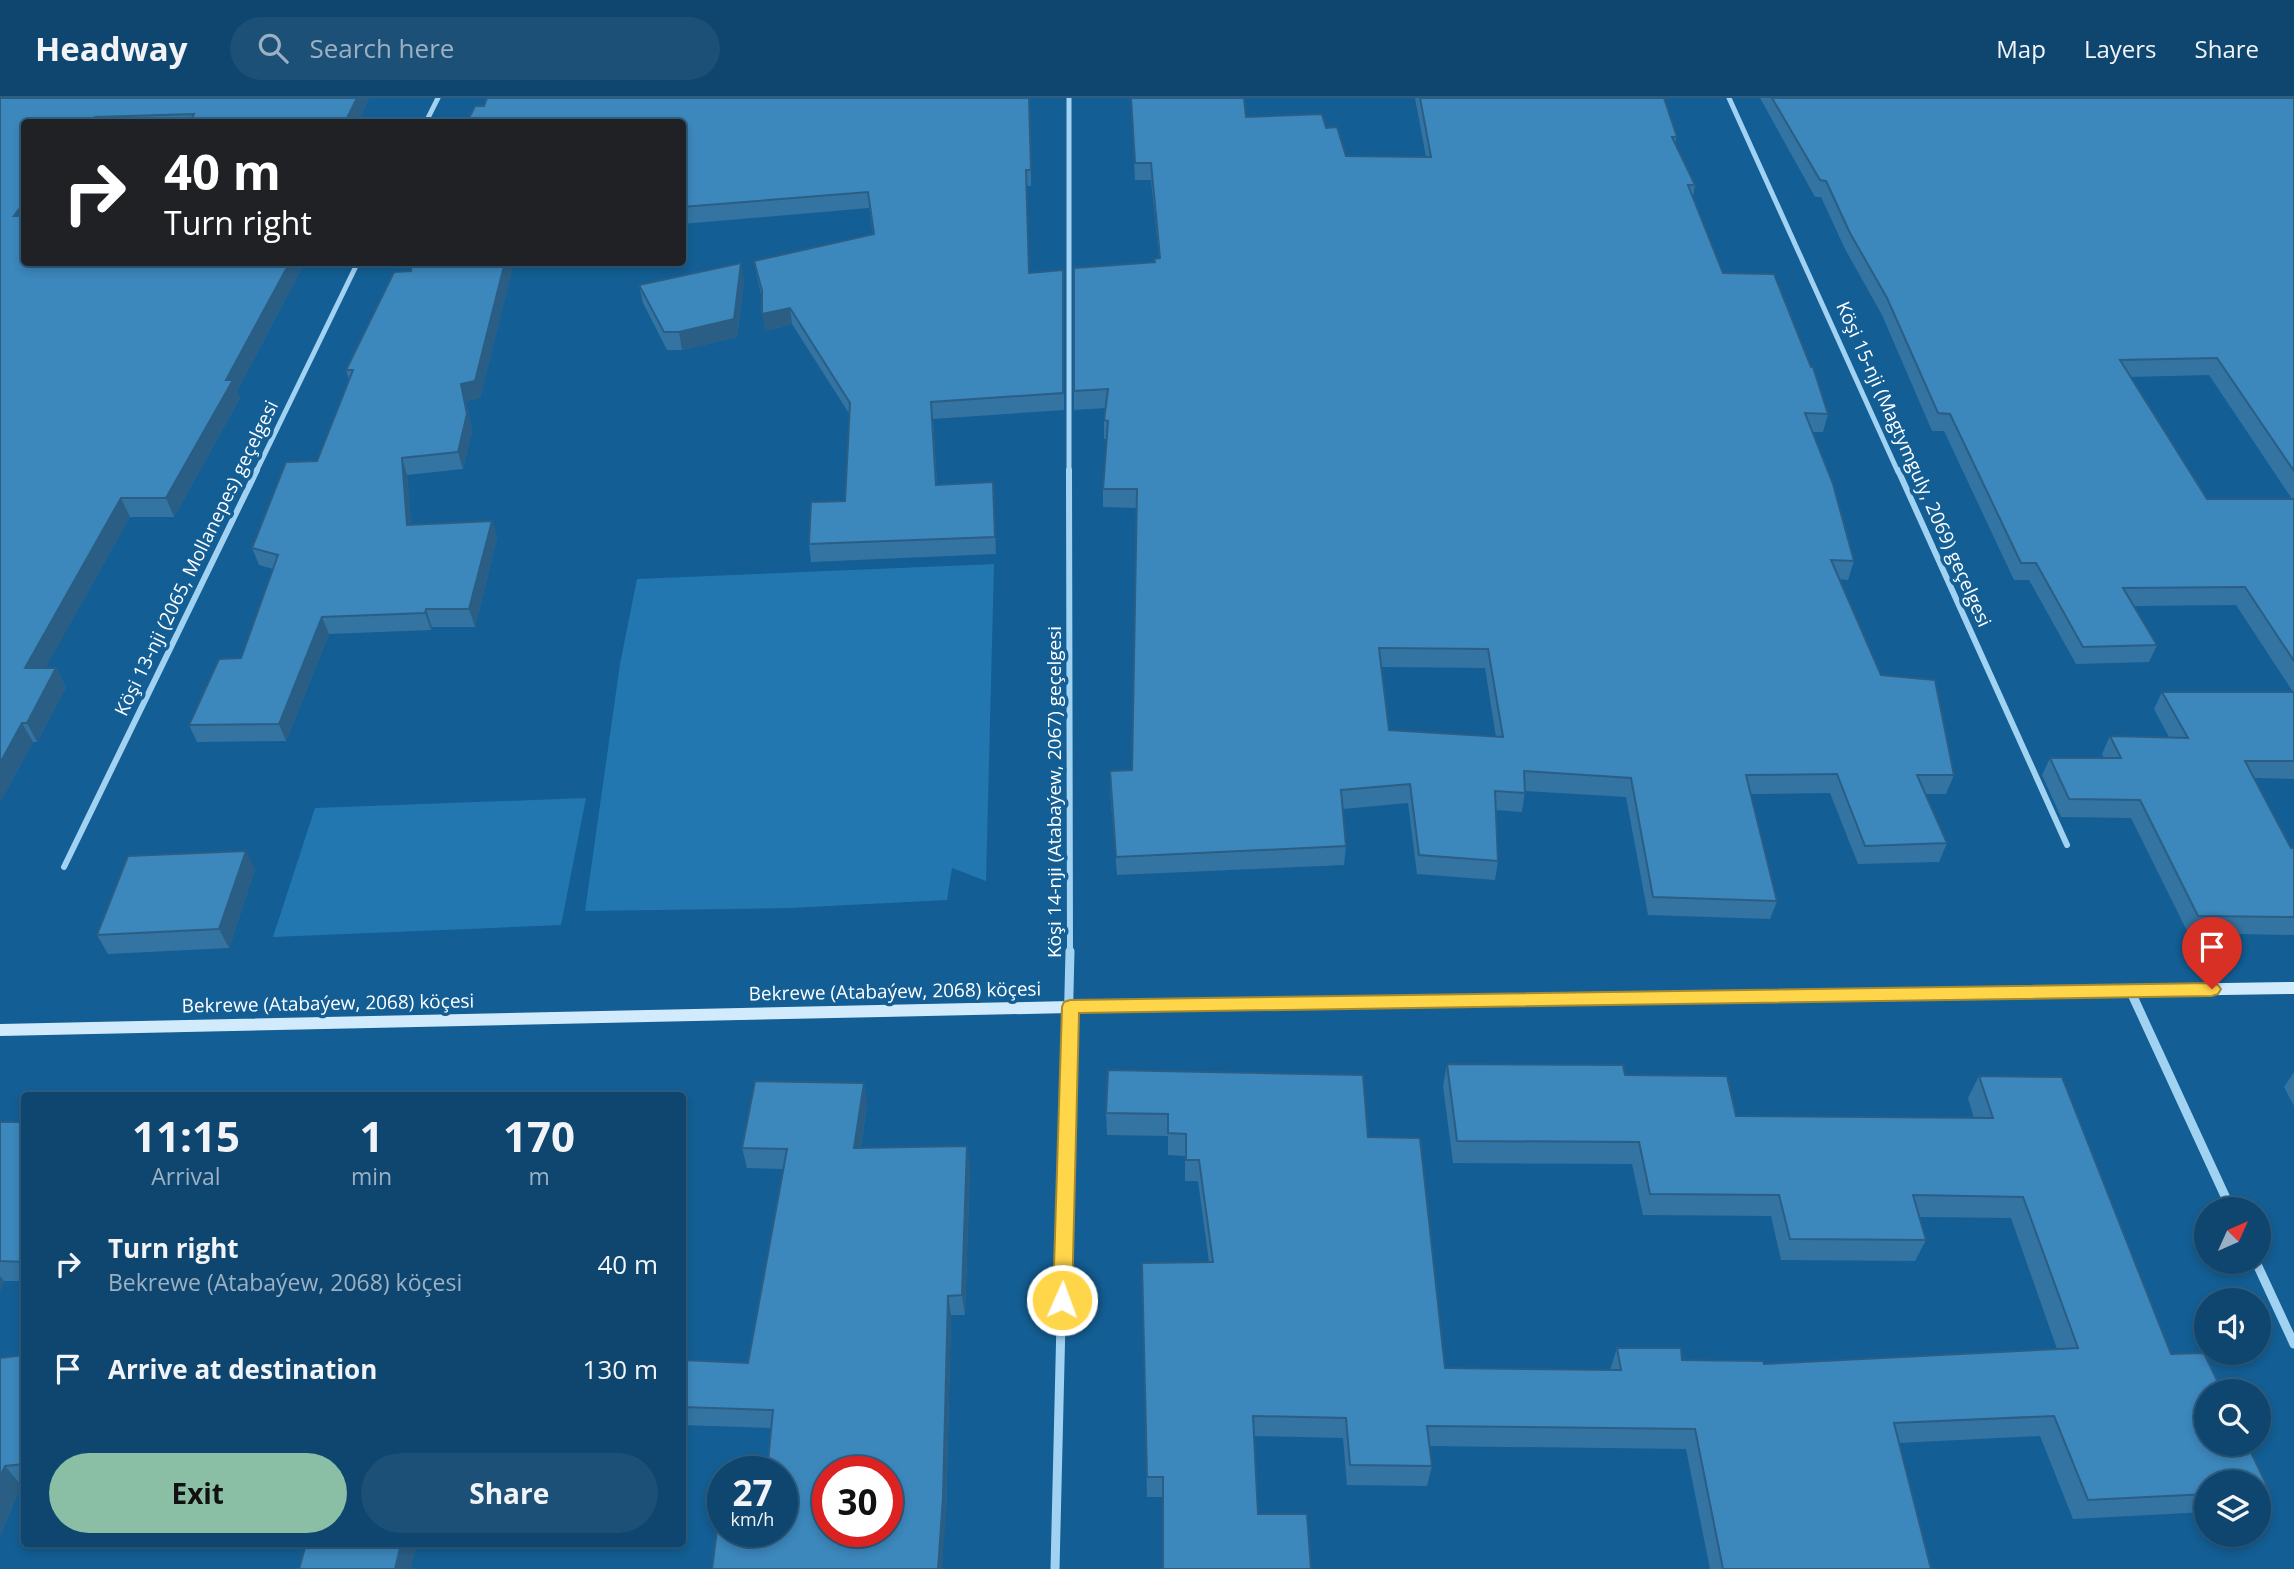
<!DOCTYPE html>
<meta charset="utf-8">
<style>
body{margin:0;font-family:"Open Sans",sans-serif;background:#1c5077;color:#f1f3f6;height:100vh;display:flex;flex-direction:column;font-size:26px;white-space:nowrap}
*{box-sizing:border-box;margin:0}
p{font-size:23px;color:#9bb1c3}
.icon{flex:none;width:38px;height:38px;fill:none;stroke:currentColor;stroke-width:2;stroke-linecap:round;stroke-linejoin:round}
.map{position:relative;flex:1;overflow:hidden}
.panel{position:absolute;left:21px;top:994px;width:665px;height:455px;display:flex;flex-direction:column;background:#0e466f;border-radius:7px;box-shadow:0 4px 10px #0003,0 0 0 2px #2e5e82}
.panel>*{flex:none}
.banner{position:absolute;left:21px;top:21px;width:665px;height:147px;border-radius:7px;box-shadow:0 4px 10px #0003,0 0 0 2px #2e5e82;background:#202124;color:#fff;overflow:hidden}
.needle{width:46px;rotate:45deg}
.fabs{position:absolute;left:2194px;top:1099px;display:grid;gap:14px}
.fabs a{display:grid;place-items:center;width:77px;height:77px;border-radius:50%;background:#0e466f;box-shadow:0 4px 10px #0003,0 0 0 2px #2e5e82;font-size:35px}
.speed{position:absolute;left:707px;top:1358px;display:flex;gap:14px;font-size:35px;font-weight:700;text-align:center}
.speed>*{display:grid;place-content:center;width:91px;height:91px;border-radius:50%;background:#0e466f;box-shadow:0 4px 10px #0003,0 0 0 2px #2e5e82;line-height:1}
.speed small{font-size:18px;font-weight:400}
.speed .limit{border:10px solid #d22;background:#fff;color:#111}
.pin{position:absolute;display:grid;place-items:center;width:60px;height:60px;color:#fff;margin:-72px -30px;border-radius:50% 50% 50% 0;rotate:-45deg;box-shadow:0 0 7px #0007}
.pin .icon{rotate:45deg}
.me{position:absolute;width:77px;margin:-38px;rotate:2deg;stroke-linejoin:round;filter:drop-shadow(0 0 5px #0008)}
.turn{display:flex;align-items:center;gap:24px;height:147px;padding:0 28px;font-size:32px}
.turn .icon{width:91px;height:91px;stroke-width:2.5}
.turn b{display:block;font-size:49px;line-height:60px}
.eta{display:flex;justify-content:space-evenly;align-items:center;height:119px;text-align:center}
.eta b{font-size:42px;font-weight:700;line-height:49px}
.action{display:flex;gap:14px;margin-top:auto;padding:14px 28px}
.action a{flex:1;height:80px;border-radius:42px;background:#8abfa5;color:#111;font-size:28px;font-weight:700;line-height:80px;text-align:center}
.action a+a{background:#1c5077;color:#f1f3f6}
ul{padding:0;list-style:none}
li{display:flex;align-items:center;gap:21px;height:105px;padding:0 28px}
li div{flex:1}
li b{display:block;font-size:26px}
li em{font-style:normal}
header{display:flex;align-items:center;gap:42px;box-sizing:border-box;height:98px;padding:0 35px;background:#0e466f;border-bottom:2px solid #2e5e82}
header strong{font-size:33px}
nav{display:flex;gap:38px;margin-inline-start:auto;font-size:24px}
.search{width:490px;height:63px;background:#1c5077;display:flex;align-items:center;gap:18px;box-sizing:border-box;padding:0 24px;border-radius:38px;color:#9bb1c3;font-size:26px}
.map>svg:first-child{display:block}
.green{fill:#2277b1}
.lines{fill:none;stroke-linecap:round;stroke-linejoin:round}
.minor-far2{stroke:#a2d2f2;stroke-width:5}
.minor-far1{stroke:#a2d2f2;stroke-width:6}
.minor{stroke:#a2d2f2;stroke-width:9}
.secondary{fill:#d1eafc;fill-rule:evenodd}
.wall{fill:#3474a2;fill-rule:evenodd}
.shaded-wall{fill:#2a5e84}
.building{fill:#3c87bc;stroke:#2a5e84;stroke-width:2;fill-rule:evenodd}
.route{fill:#ffd54a;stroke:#a68a30;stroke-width:2}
.labels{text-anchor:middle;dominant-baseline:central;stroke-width:7;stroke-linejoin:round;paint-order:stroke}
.street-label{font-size:19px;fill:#fff;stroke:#135e94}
</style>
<header>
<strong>Headway</strong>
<div class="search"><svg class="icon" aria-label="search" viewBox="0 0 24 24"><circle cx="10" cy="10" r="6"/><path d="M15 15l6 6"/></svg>Search here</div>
<nav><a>Map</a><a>Layers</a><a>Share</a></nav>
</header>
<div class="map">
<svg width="2294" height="1471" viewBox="0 0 2294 1471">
<rect width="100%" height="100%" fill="#135e94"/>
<g class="green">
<path d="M994,466L986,783L952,770L947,802L790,810L585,813L620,566L637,481Z"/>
<path d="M586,700L561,827L273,839L315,710Z"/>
</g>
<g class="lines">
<g class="minor-far2">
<path d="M1069,0V374"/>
<path d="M1729,0L1898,374"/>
<path d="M426,24L438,0"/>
<path d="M256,374L358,164"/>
</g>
<g class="minor-far1">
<path d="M1069,372L1070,854"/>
<path d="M1898,372L2067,747"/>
<path d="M64,769L257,372"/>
</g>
<g class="minor">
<path d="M2130,892L2231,1111"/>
<path d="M2256,1164L2294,1246"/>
<path d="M1055,1471L1070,853"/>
</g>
<path class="secondary" d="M2294,884V896L1070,915L0,938V926L1070,903Z"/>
</g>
<g class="wall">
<path d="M0,0H369L358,24H24V164H302L303,168L237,293L240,300L174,419H130L45,570H56L66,589L37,644H33L0,704Z"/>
<path d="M1030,0L1031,88H1027L1029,175L1064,189V312L933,321L937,387L994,401L996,456L811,464L809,446L845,403L850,317L792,226L765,233L762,200L757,179L754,163L873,136L869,110L682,126V24L484,8Z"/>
<path d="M1131,0L1246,19L1326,30L1346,58L1426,59L1415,0H1664L1677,39L1675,45L1695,87L1693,99L1723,175L1828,316L1823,334H1812L1854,463L1848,482L1839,481L1881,577L1954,677L1946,696H1925L1947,745L1939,764L1858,766L1830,695L1751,696L1777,803L1770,821L1648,817L1626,699L1525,693L1522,714L1496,712L1498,763L1495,782L1417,776L1408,705L1343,711L1346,748L1344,767L1117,777L1110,692V673L1132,672L1136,410L1103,409V391L1107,341H1104V322L1106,310L1074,312V293L1154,164V161L1159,160L1151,82H1135ZM1381,569L1485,570L1496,639L1389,632Z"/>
<path d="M1760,0H2294V681L2254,680L2291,750H2294V837L2188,835L2131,720L2061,719L2042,677L2050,660H2104L2102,656L2110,638L2169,639L2154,611L2162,594H2293L2236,507L2134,508L2157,547L2149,564L2076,566L2029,482H2014L1944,333H1932L1882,217L1845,151L1821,99H1815ZM2209,277L2292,401H2207L2130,279Z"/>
<path d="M412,164H514L480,300L466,303L472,333L463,371L407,377L411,427L492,423L497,440L475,529H432L431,532L329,536L286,643L197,644L189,627L241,560L273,471L259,467L252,450L317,363L349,282L346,272L411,173Z"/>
<path d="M744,182L737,239L682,252H667L643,205L639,187Z"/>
<path d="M255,771L229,850L108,856L97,837Z"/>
<path d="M1447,966L1625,977L1736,1018L1974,1020L1968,1000L1979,978L2171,1256L2269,1392L2259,1403V1384H2207V1414L2073,1421L2040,1338L1899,1345L1931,1471H1710L1686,1351L1429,1348L1432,1368L1427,1388L1347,1387L1343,1340L1254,1338L1258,1416L1311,1471L1162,1399H1147L1142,1165L1209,1164L1198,1083H1185V1058L1168,1057V1038L1107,1037L1106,1015L1108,972L1368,1039L1445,1270L1610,1272L1617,1250L1682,1262L1764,1266L2057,1251L2011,1120L1919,1119L1926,1142L1915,1163L1781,1162L1771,1118L1643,1117L1632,1066L1453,1065L1443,988Z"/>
<path d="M2294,974V1008L2284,989Z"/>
<path d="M867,1005L861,1050L970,1067L965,1217H951L946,1417L782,1433L772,1330L682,1327V1262L748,1265L783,1071L747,1070L742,1050Z"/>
<path d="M0,1024H24V1183H4L0,1193Z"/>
<path d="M24,1257V1386L21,1387L0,1438V1260Z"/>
</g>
<g class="shaded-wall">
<path d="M357,0H369L358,24H345Z"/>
<path d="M95,19L98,24H90Z"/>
<path d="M24,104V131L14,118Z"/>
<path d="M290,164H302L303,168L237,293L240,300L174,419L166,400L226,282Z"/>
<path d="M505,164H514L480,300L466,303L472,333L463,371L458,354L461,286Z"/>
<path d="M741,165L744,182L737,239L682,252L679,234Z"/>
<path d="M790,210L792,226L765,233L762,216Z"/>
<path d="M402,360L407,377L413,444L407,427Z"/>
<path d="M121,400L130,419L35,589L25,570Z"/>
<path d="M492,423L497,440L475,529L469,511Z"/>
<path d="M426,511L432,529L431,532L425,515Z"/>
<path d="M322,519L329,536L286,643L279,626Z"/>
<path d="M56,570L66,589L37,644L27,625Z"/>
<path d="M22,625L33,644L0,704V665Z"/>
<path d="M246,753L255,771L229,850L219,831Z"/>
<path d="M864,985L867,1005L858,1070L854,1050Z"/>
<path d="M967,1048L970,1067L965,1217L962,1197Z"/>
<path d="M0,1178L4,1183L0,1193Z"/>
<path d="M948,1198L951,1217L946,1417L942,1471H938Z"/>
<path d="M5,1368L21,1387L0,1438V1379Z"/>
<path d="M401,1446H417L411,1471H395Z"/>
</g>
<g class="building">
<path d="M0,0H357L345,24H190L194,16L95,19L90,24H24V104L14,118H24V164H290L226,282H233L166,400H121L25,570H56L27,625H22L0,665Z"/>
<path d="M487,0H1029L1031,72H1026L1029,175L1063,172V295L931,304L936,387L993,384L995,439L809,446L811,404L845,403L850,305L790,210L762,216V193L754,163L874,136L868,94L682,109V24H467L475,8H484Z"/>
<path d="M1131,0H1244L1246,19L1322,16L1326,30L1337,29L1346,58L1431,59L1420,0H1664L1677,39H1672L1695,87H1688L1723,175L1774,176L1811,269H1813L1828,316L1805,315L1833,386L1854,463L1831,462L1881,577L1935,582L1954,677H1917L1947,745L1865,748L1837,676L1746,677L1777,803L1653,799L1631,680L1524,673L1525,695L1495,693L1498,763L1419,757L1410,686L1341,692L1346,748L1116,759L1110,673L1132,672L1137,391H1103L1108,323L1104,322L1108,291L1074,293V170L1155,164L1154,161L1160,160L1151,65H1135ZM1379,550L1488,551L1503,639L1389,632Z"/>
<path d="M1772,0H2294V373L2217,260L2120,262L2207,401H2294V563L2245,489L2123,490L2157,547L2083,549L2036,465H2021L1950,316L1938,315L1887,200L1850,135L1826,83L1820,82Z"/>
<path d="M412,164H505L475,283L461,286L467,316L458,354L402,360L407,427L492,423L469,511H426L425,515L322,519L279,626L189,627L219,561L241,560L278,457L252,450L286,364L317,363L353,272H346L394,174L411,173Z"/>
<path d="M741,165L734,221L679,234H664L639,187Z"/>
<path d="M2162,594H2294V663H2245L2291,750H2294V819L2198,818L2140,702L2069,701L2050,660H2121L2110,638L2188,640Z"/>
<path d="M246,753L219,831L97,837L128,758Z"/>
<path d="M1447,966L1623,967L1625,977L1727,978L1736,1018L1993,1020L1979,978L2062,979L2171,1256L2204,1255L2222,1293H2207V1346H2247L2269,1392L2259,1393V1384H2207V1396L2088,1402L2054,1318L1894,1325L1931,1471H1723L1695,1331L1427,1328L1432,1368L1350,1367L1346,1320L1253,1318L1258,1416H1307L1311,1471H1163V1379H1147L1142,1165L1213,1164L1199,1062H1186V1036L1168,1035V1016L1106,1015L1108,972L1363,977L1368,1039L1420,1040L1445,1270L1621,1272L1617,1250H1681L1682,1262L1763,1263L1764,1266L2078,1250L2023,1099L1913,1097L1926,1142L1790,1141L1779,1097L1650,1096L1639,1044L1457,1043Z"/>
<path d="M755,983L864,985L854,1050L967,1048L962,1197L948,1198L943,1399L938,1471H712L717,1432H723V1433H782V1374H767L773,1312L682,1309V1262L748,1265L787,1051L742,1050ZM828,1374H887V1433H828Z"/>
<path d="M622,994V998H561Z"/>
<path d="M0,1024H24V1164L0,1163Z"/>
<path d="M24,1257V1366L5,1368L0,1379V1260Z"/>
<path d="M306,1446H401L395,1471H299Z"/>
</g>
<path class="route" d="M2212,885L2218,887L2221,891L2218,896L2212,898L1079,915L1072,1202L1069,1208L1062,1210L1056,1208L1053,1202L1062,909L1064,904L1070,902Z"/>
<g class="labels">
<g class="street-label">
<text transform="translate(1914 366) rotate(66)">Köşi 15-nji (Magtymguly, 2069) geçelgesi</text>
<text transform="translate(196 460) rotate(-64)">Köşi 13-nji (2065, Mollanepes) geçelgesi</text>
<text transform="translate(1054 694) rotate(-90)">Köşi 14-nji (Atabaýew, 2067) geçelgesi</text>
<text transform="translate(895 893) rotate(-1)">Bekrewe (Atabaýew, 2068) köçesi</text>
<text transform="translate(328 905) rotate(-1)">Bekrewe (Atabaýew, 2068) köçesi</text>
</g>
</g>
</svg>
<div class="fabs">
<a><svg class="needle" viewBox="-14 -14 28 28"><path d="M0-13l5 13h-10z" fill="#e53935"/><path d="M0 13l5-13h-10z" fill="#9bb1c3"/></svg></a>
<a><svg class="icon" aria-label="sound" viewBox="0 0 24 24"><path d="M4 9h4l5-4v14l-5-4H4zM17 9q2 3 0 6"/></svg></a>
<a><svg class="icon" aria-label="search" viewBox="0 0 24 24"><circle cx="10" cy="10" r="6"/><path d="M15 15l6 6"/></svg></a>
<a><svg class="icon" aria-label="layers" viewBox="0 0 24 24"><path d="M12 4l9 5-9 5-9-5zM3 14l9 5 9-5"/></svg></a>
</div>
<div class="speed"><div>27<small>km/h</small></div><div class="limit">30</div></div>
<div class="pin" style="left:2212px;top:891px;background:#d93025"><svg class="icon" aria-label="arrive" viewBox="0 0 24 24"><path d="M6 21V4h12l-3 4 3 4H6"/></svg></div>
<svg class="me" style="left:1062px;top:1202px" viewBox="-20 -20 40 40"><circle r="17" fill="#ffd54a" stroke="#fff" stroke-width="3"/><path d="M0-11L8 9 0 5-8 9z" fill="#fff"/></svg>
<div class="banner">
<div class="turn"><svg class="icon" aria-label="right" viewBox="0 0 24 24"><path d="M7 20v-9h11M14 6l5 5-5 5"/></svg><div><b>40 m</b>Turn right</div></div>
</div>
<section class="panel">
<div class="eta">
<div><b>11:15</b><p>Arrival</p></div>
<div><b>1</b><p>min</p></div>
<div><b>170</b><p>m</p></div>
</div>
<ul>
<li><svg class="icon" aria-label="right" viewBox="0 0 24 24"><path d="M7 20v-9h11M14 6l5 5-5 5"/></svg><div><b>Turn right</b><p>Bekrewe (Atabaýew, 2068) köçesi</p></div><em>40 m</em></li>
<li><svg class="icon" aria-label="arrive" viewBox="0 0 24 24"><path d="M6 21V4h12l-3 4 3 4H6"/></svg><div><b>Arrive at destination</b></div><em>130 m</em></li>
</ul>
<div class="action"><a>Exit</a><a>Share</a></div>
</section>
</div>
